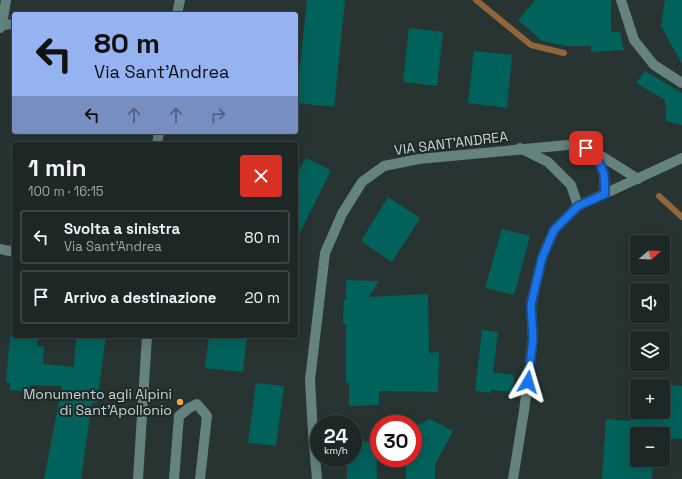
<!DOCTYPE html>
<html lang="it">
<meta charset="utf-8">
<style>
body{margin:0;font-family:"Space Grotesk",sans-serif;background:#252f2e;color:#f1f3f6;height:100vh;display:flex;flex-direction:column;font-size:15px;white-space:nowrap}
*{box-sizing:border-box;margin:0}
p{font-size:13px;color:#a0a5a7}
.icon{flex:none;width:22px;height:22px;fill:none;stroke:currentColor;stroke-width:2;stroke-linecap:round;stroke-linejoin:round}
.map{position:relative;flex:1;overflow:hidden}
.sheet{position:absolute;left:12px;top:142px;width:286px;height:196px;display:flex;flex-direction:column;background:#1d2726;border-radius:4px;box-shadow:0 4px 16px #0002,0 0 0 1px #3b4443}
.sheet>*{flex:none}
.guide{position:absolute;left:12px;top:12px;width:286px;height:122px;border-radius:4px;box-shadow:0 4px 16px #0002,0 0 0 1px #3b4443;background:#95b2f1;color:#111;overflow:hidden}
.needle{width:26px;rotate:71deg}
.fabs{position:absolute;left:630px;top:235px;display:grid;gap:8px}
.fabs a{display:grid;place-items:center;width:40px;height:40px;border-radius:4px;background:#1d2726;box-shadow:0 4px 16px #0002,0 0 0 1px #3b4443;font-size:20px}
.speed{position:absolute;left:310px;top:415px;display:flex;gap:8px;font-size:20px;font-weight:700;text-align:center}
.speed>*{display:grid;place-content:center;width:52px;height:52px;border-radius:50%;background:#1d2726;box-shadow:0 4px 16px #0002,0 0 0 1px #3b4443;line-height:1}
.speed small{font-size:10px;font-weight:400}
.speed .limit{border:6px solid #d22;background:#fff;color:#111}
.pin{position:absolute;display:grid;place-items:center;width:34px;height:34px;color:#fff;margin:-17px;border-radius:8px;box-shadow:0 2px 6px #0006}
.me{position:absolute;width:44px;margin:-22px;rotate:7deg;stroke-linejoin:round;filter:drop-shadow(0 0 3px #0008)}
.turn{display:flex;align-items:center;gap:14px;height:84px;padding:0 16px;font-size:18px}
.turn .icon{width:52px;height:52px;stroke-width:2.5}
.turn b{display:block;font-size:28px;line-height:34px}
.lanes{display:flex;align-items:center;height:38px;padding:0 16px;background:#0003;justify-content:center;gap:20px;direction:ltr}
.lanes .off{opacity:.35}
.round{display:grid;place-items:center;flex:none;width:42px;height:42px;border-radius:4px;background:#252f2e}
.overview{display:flex;align-items:center;justify-content:space-between;height:68px;padding:0 16px}
h1{font-size:24px;font-weight:700;line-height:30px}
ul{padding:0;list-style:none}
li{display:flex;align-items:center;gap:12px;height:54px;margin:0 8px 6px;padding:0 8px;border:2px solid #3b4443;border-radius:4px}
li div{flex:1}
li b{display:block;font-size:15px}
li em{font-style:normal}
.map>svg:first-child{display:block}
.lines{fill:none;stroke-linecap:round;stroke-linejoin:round}
.stream{stroke:#90663d;stroke-width:6}
.building{fill:#00625b;fill-rule:evenodd}
.minor{stroke:#64827e;stroke-width:10}
.route-casing{stroke:#114b97;stroke-width:10}
.route{stroke:#1a73e8;stroke-width:7}
.poi-dot{fill:#f7a149;stroke:#1d2a28;stroke-width:1.5}
.labels{text-anchor:middle;dominant-baseline:central;stroke-width:4;stroke-linejoin:round;paint-order:stroke}
.street-label{font-size:14px;fill:#cbd3d2;stroke:#1d2a28}
.poi-label{font-size:14px;fill:#cbd3d2;stroke:#1d2a28;text-anchor:end}
</style>
<div class="map">
<svg width="682" height="479" viewBox="0 0 682 479">
<rect width="100%" height="100%" fill="#273432"/>
<g class="lines">
<g class="stream">
<path d="M476,0L531,45L564,53"/>
<path d="M659,196L682,217"/>
</g>
</g>
<g class="building">
<path d="M307,0H345L334,107L296,103Z"/>
<path d="M535,0H611V32H620L624,50L591,52V46H567L542,41L518,20Z"/>
<path d="M665,0H682V64L661,26Z"/>
<path d="M409,28L443,32L437,86L403,82Z"/>
<path d="M474,51L512,55L507,108L468,103Z"/>
<path d="M645,71L682,93V125L666,121L665,100L636,83Z"/>
<path d="M306,158L331,170L296,241V175Z"/>
<path d="M388,197L420,218L392,262L361,241Z"/>
<path d="M502,229L530,236L514,295L485,288Z"/>
<path d="M346,280L379,281L369,297L428,294L429,353L439,352L438,392L379,391V405L349,406V383H346V324H343L344,300H346Z"/>
<path d="M482,330L498,332L493,372L514,375L513,392L491,390V393L475,391Z"/>
<path d="M10,336H38L37,346H44L43,364L74,367L76,336H106L97,403H92L81,479H44L62,386L30,385L29,392L10,390V383L6,382Z"/>
<path d="M209,336H247L243,372L205,368Z"/>
<path d="M256,383L284,386L276,446L248,443Z"/>
<path d="M633,383L682,386V439L663,438V434H637V460H653L652,479H602L606,419L631,421ZM637,386H663V412H637Z"/>
<path d="M430,419L453,431L435,465V479H406V466L410,458H413V435L418,425Z"/>
<path d="M376,441L377,479H347V458H353V442Z"/>
</g>
<g class="lines">
<g class="minor">
<path d="M621,0L634,40L654,65L682,83"/>
<path d="M177,14L180,0"/>
<path d="M2,25L14,24"/>
<path d="M0,28L2,25L6,0"/>
<path d="M157,144L159,132"/>
<path d="M520,148L548,162L571,185L578,206"/>
<path d="M595,152L604,174L605,194"/>
<path d="M0,249L9,251L14,250"/>
<path d="M138,479L147,336"/>
<path d="M174,479L179,416L189,408L197,404L207,416L200,479"/>
<path d="M317,479L313,433L310,380L325,253L342,214L362,182L384,166L419,159L578,144L595,152L638,179"/>
<path d="M513,479L524,411L533,339L531,305L542,258L554,230L578,206L682,158"/>
</g>
</g>
<g class="lines">
<g class="route-casing">
<path id="route" d="M528,382L533,338L531,305L542,258L554,230L578,206L605,194L604,174L595,152L586,148"/>
</g>
<use href="#route" class="route"/>
</g>
<circle class="poi-dot" cx="180" cy="402" r="4"/>
<g class="labels">
<g class="street-label">
<text transform="translate(451 143) rotate(-7)">VIA SANT'ANDREA</text>
</g>
<g class="poi-label">
<text x="172" y="394">Monumento agli Alpini<tspan x="172" dy="16">di Sant'Apollonio</tspan></text>
</g>
</g>
</svg>
<div class="fabs">
<a><svg class="needle" viewBox="-14 -14 28 28"><path d="M0-13l5 13h-10z" fill="#e53935"/><path d="M0 13l5-13h-10z" fill="#a0a5a7"/></svg></a>
<a><svg class="icon" aria-label="sound" viewBox="0 0 24 24"><path d="M4 9h4l5-4v14l-5-4H4zM17 9q2 3 0 6"/></svg></a>
<a><svg class="icon" aria-label="layers" viewBox="0 0 24 24"><path d="M12 4l9 5-9 5-9-5zM3 14l9 5 9-5"/></svg></a>
<a>+</a>
<a>−</a>
</div>
<div class="speed"><div>24<small>km/h</small></div><div class="limit">30</div></div>
<div class="pin" style="left:586px;top:148px;background:#d93025"><svg class="icon" aria-label="arrive" viewBox="0 0 24 24"><path d="M6 21V4h12l-3 4 3 4H6"/></svg></div>
<svg class="me" style="left:528px;top:382px" viewBox="-20 -20 40 40"><path d="M0-17L14 15 0 8-14 15z" fill="#1a73e8" stroke="#fff" stroke-width="4"/></svg>
<div class="guide">
<div class="turn"><svg class="icon" aria-label="left" viewBox="0 0 24 24"><path d="M17 20v-9H6M10 6l-5 5 5 5"/></svg><div><b>80 m</b>Via Sant'Andrea</div></div>
<div class="lanes"><svg class="icon" aria-label="left" viewBox="0 0 24 24"><path d="M17 20v-9H6M10 6l-5 5 5 5"/></svg><svg class="icon off" aria-label="ahead" viewBox="0 0 24 24"><path d="M12 20V5M6 11l6-6 6 6"/></svg><svg class="icon off" aria-label="ahead" viewBox="0 0 24 24"><path d="M12 20V5M6 11l6-6 6 6"/></svg><svg class="icon off" aria-label="right" viewBox="0 0 24 24"><path d="M7 20v-9h11M14 6l5 5-5 5"/></svg></div>
</div>
<section class="sheet">
<div class="overview"><div><h1>1 min</h1><p>100 m · 16:15</p></div><a class="round" style="background:#d93025;color:#fff"><svg class="icon" aria-label="close" viewBox="0 0 24 24"><path d="M6 6l12 12M18 6L6 18"/></svg></a></div>
<ul>
<li><svg class="icon" aria-label="left" viewBox="0 0 24 24"><path d="M17 20v-9H6M10 6l-5 5 5 5"/></svg><div><b>Svolta a sinistra</b><p>Via Sant'Andrea</p></div><em>80 m</em></li>
<li><svg class="icon" aria-label="arrive" viewBox="0 0 24 24"><path d="M6 21V4h12l-3 4 3 4H6"/></svg><div><b>Arrivo a destinazione</b></div><em>20 m</em></li>
</ul>
</section>
</div>
